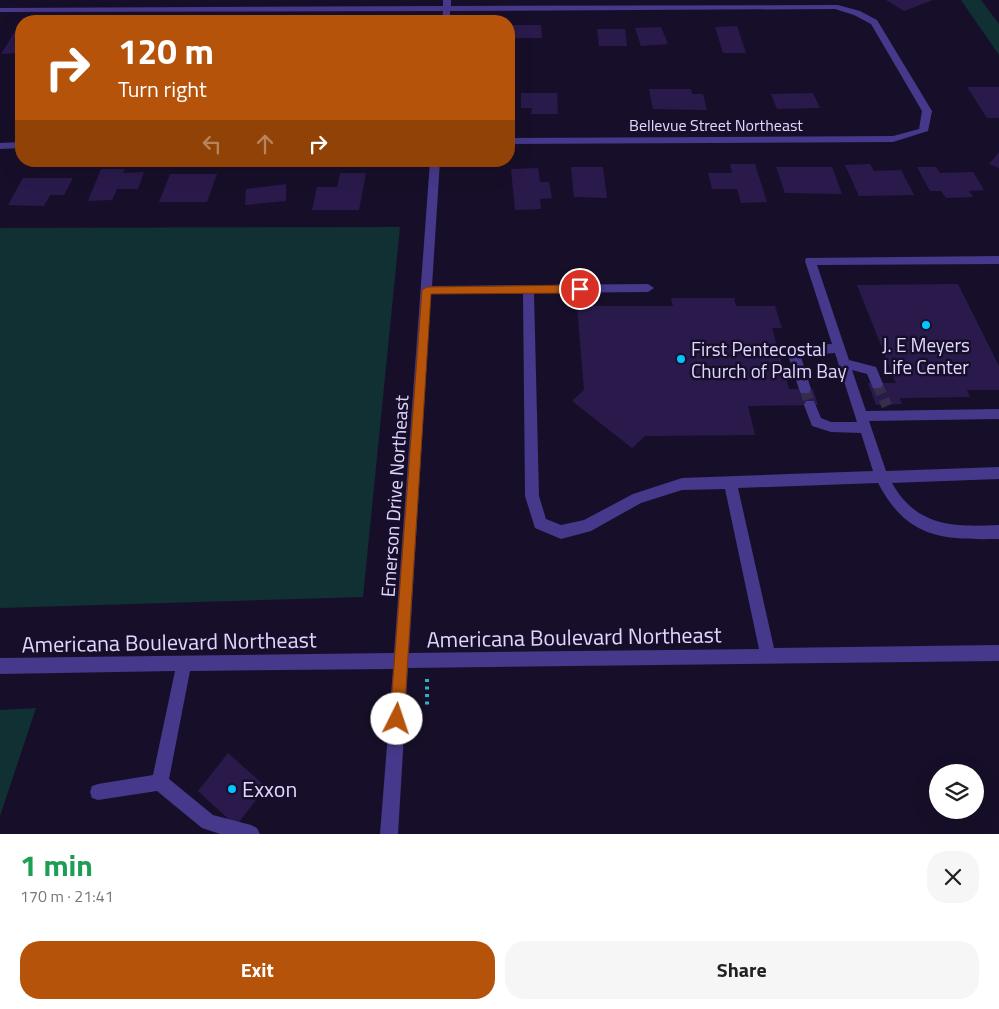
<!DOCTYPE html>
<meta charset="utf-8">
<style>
body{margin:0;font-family:"Titillium Web",sans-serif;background:#f6f6f6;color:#222;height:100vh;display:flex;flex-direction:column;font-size:19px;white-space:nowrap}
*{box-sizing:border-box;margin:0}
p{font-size:16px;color:#767676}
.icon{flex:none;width:28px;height:28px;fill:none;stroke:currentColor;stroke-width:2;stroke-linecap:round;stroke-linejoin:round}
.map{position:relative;height:834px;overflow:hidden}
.panel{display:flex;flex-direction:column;background:#fff;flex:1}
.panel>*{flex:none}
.top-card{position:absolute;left:15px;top:15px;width:500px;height:152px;border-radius:20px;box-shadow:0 5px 20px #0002;background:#b45309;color:#fff;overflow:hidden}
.tools{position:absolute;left:929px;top:764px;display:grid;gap:10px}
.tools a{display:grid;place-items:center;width:55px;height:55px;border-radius:50%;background:#fff;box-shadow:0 5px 20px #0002;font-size:25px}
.pin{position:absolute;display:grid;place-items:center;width:42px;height:42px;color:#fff;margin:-21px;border:2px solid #fff;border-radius:50%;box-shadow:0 1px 5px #0007}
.me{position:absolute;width:55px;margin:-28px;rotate:4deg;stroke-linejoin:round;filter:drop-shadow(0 0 4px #0008)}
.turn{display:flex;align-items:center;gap:18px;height:105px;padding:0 20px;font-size:22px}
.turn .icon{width:65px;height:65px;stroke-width:2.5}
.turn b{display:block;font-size:35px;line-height:42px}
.lanes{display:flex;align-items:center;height:48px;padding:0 20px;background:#0003;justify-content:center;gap:25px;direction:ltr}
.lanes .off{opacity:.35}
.round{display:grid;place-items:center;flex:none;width:52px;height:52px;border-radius:20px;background:#f6f6f6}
.summary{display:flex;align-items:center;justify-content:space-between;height:85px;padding:0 20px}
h1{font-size:30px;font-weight:700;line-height:38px;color:#1e9e55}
.primary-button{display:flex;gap:10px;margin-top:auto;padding:10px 20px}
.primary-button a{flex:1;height:58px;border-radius:20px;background:#b45309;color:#fff;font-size:20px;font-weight:700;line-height:58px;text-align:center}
.primary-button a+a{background:#f6f6f6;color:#222}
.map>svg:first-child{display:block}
.green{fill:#113033}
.building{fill:#2a1a4b}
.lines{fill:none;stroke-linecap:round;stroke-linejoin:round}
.minor-tunnel{stroke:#352d49;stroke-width:11;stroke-dasharray:11 5.5;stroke-linecap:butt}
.path{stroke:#2ab5c0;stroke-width:4;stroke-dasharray:3 4.5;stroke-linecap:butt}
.minor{fill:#46388a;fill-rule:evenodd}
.route{fill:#b45309;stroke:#753606}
.poi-dot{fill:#02c4ff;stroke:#170f29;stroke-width:2}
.labels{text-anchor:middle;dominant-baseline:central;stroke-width:5;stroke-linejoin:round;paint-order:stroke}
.far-street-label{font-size:16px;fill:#e0d6ff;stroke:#170f29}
.poi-label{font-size:19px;fill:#e0d6ff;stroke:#170f29}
.street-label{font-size:19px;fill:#e0d6ff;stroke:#170f29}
.near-street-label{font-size:22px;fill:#e0d6ff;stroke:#170f29}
.near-poi-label{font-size:22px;fill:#e0d6ff;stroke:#170f29;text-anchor:start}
</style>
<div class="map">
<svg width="999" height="834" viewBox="0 0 999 834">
<rect width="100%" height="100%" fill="#170f29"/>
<g class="green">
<path d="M961,0H981L999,24V55Z"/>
<path d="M400,227L363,597L0,608V228Z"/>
<path d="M36,708L0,816V710Z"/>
</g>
<g class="building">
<path d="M886,0H933L904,11Z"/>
<path d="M511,25H541L542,38H512Z"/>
<path d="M737,26L746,53H723L715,27Z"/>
<path d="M21,27V53L1,54L17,28Z"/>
<path d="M661,27L668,44L641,46L635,28Z"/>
<path d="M597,29H625L627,46H599Z"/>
<path d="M967,87H999V118H987Z"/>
<path d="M649,89H691L692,94H703L707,110L653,109Z"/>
<path d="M521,93H557L558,114H531L532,108H521Z"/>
<path d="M813,93L820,108L777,109L771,94Z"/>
<path d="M999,152V168L989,164Z"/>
<path d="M730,164H755L767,202L741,203L737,189H712L708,173H732Z"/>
<path d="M870,164L874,171L901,170L914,195L859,196L845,165Z"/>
<path d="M571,167H603L607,198L574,197Z"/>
<path d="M776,167H832L842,194L785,193Z"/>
<path d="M917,167H936L940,173L973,172L984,190L969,191L973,197L946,198L941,191H930Z"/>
<path d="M538,168L540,182H549L552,198L540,199L541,209L515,210L511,169Z"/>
<path d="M101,169H125L123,173L144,172L138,189H117L112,200L88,201Z"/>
<path d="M340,173H366L359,210H312L317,187H337Z"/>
<path d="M170,174H217L207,202H159Z"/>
<path d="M23,178H73L64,195H50L44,206L8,205Z"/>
<path d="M286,184V201L245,205L246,189Z"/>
<path d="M958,284L999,366V390H967L970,397L900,398L902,404L876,405L868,383H896L857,285Z"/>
<path d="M671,298H734L736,306H775L782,328H772L789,389H813L818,405L748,406L755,435L645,436L632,448L572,401L584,390L577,306H673Z"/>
<path d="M228,753L266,787L236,826L198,791Z"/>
</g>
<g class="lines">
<g class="minor-tunnel">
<path d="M877,384L887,406"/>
<path d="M805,389L810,405"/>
</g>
<path class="path" d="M427,679V705"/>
<g class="minor">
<path d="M443,0H451V6L838,5L860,11L877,20L932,111L928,131L893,142L509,144V138L893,136L919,129L922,111L871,24L854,15L835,9L450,11V21H442L443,11L0,12V8L443,6Z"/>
<path d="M21,142V148L0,149V143Z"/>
<path d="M430,161H440L432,286L648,284L654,288L648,292L534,293L539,496L546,519L561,525L584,520L633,494L682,478L873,471L861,433L831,432L812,426L804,405L806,401H814L821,418L831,422H857L835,353L807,355L801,357L811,389L809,393H801L799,389L788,355L790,352L806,345L832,344L805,261L806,258L999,256V264L817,265L849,360L876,367L883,384L881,388H873L867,374L852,370L866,411L999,409V419L869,421L886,471L999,467V479L892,483C917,527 953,527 999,525V539C941,540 907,538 878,483L738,488L774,648L999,645V661L408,668L398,834H380L393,669L190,671L169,779L213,815L251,825L257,828L260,834H220L202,828L157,791L98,800L92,798L90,792L92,786L98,784L153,775L175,671L0,674V658L394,653ZM523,293L525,496L535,528L561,539L591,531L641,503L682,490L725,489L759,649L409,653L431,294Z"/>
</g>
</g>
<path class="route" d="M580,285L585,289L580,293L431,294L404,719L402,725L397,727L392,725L390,719L422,290L427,287Z"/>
<g class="poi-dot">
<circle cx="926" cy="325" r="5"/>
<circle cx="681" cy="359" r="5"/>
<circle cx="232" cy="789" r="5"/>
</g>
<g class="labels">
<g class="far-street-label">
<text x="716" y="125">Bellevue Street Northeast</text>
</g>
<g class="poi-label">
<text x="926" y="344">J. E Meyers<tspan x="926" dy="22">Life Center</tspan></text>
<text x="691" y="348" text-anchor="start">First Pentecostal<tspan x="691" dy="22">Church of Palm Bay</tspan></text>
</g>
<g class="street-label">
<text transform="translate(394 496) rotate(-86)">Emerson Drive Northeast</text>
</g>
<g class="near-street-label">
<text transform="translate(574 637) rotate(-1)">Americana Boulevard Northeast</text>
<text transform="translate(169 642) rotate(-1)">Americana Boulevard Northeast</text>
</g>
<g class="near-poi-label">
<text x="242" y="789">Exxon</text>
</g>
</g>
</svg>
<div class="tools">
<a><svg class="icon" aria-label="layers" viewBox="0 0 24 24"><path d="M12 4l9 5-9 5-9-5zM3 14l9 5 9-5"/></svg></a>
</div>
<div class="pin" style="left:580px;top:289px;background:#d93025"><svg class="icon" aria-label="arrive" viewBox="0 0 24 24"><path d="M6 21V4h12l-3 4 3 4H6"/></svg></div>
<svg class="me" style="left:397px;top:719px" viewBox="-20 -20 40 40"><circle r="19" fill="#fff"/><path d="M0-13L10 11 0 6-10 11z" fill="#b45309"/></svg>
<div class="top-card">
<div class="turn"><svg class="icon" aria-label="right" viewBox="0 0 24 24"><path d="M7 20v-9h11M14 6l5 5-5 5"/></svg><div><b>120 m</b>Turn right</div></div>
<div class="lanes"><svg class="icon off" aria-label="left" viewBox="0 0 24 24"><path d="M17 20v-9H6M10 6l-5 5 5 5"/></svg><svg class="icon off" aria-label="ahead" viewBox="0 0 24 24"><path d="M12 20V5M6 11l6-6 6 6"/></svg><svg class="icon" aria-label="right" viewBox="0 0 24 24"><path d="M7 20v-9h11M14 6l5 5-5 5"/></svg></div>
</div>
</div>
<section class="panel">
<div class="summary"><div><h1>1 min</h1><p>170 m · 21:41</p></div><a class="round"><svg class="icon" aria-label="close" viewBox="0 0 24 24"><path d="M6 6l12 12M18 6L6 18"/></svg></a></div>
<div class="primary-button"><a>Exit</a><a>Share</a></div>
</section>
